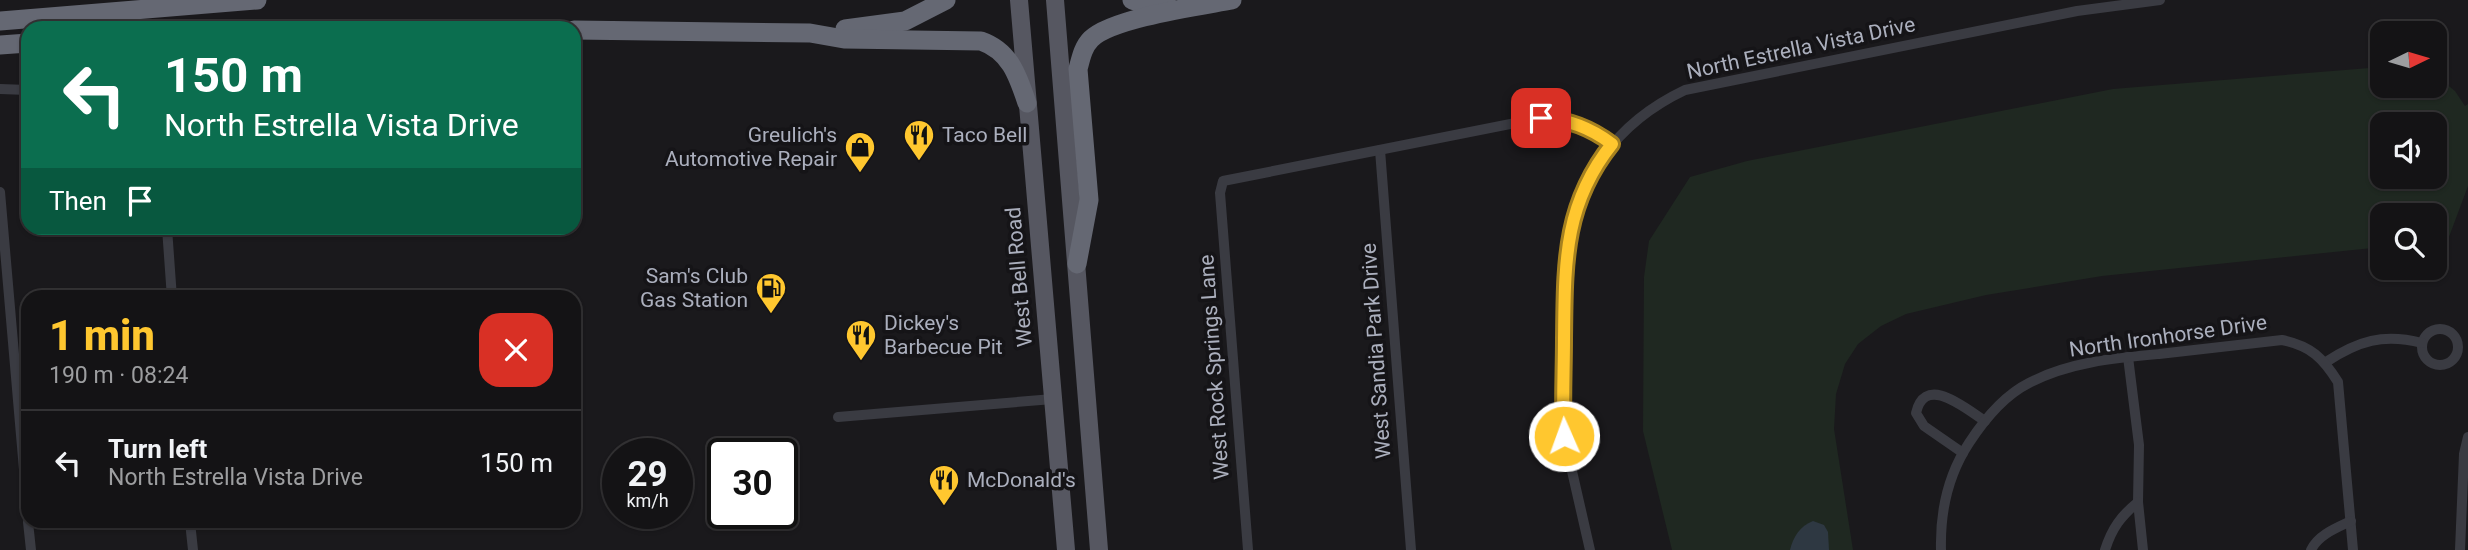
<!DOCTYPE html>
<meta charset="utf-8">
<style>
body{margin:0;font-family:Roboto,sans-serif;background:#1d1c1e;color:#f1f3f6;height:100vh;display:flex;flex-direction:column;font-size:26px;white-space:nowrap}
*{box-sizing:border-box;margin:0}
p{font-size:23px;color:#9d9ea0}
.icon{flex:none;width:38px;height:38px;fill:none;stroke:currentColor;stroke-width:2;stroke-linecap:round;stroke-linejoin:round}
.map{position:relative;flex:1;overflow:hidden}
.panel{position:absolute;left:21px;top:290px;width:560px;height:238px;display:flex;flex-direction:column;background:#141315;border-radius:21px;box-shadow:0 2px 5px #0004,0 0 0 2px #333234}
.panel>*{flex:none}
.guide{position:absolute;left:21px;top:21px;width:560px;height:214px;border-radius:21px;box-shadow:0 2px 5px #0004,0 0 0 2px #333234;background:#0b6e4f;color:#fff;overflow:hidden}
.needle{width:46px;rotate:85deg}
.tools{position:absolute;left:2370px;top:21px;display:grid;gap:14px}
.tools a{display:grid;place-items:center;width:77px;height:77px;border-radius:14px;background:#141315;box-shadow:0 2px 5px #0004,0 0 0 2px #333234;font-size:35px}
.speed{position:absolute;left:602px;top:438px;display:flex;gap:14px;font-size:35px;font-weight:700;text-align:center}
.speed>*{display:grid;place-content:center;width:91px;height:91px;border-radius:50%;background:#141315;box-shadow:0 2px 5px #0004,0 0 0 2px #333234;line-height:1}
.speed small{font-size:18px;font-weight:400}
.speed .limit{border:4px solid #111;border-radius:10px;background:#fff;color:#111}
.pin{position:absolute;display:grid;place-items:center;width:60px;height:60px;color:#fff;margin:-30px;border-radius:14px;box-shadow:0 4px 10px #0006}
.me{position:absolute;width:77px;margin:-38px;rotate:358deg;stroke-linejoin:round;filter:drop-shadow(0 0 5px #0008)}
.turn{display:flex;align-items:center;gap:24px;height:147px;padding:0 28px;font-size:32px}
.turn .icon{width:91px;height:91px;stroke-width:2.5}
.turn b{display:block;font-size:49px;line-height:60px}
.then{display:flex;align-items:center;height:66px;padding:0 28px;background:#0003;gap:14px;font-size:26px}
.round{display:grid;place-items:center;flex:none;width:74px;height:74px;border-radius:21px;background:#1d1c1e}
.overview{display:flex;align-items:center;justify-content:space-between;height:119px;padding:0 28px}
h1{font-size:42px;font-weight:800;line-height:52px;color:#ffc72f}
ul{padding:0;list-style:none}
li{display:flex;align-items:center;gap:21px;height:105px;padding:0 28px;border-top:2px solid #333234}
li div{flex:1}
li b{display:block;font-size:26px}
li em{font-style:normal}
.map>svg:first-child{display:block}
.green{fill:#1f2821;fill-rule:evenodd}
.water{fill:#2e3842}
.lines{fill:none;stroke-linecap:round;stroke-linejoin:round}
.minor{stroke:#3a3b42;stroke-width:10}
.primary{stroke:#565761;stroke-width:18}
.motorway{stroke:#656873;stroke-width:19}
.route-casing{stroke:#a6811f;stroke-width:18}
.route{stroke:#ffc72f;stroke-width:12}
.labels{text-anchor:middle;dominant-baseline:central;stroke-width:7;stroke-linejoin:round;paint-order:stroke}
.street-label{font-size:21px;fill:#abafbd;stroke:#151417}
.poi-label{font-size:21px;fill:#abafbd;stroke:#151417;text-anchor:start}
</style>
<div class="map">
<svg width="2468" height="550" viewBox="0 0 2468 550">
<rect width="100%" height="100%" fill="#1a191c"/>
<path class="green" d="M2382,67V86H2434V74L2455,91L2465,106L2468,104V186L2446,245H2434V215H2382V247L2102,276L1986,295L1906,314L1881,326L1858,344L1845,364L1836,394L1834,429L1853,550H1672L1643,431L1644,277L1649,241L1690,177L1747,161L2113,89ZM2382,124H2434V177H2382Z"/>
<path class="water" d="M1813,521L1824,525L1828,532L1829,550H1790C1793,537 1800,526 1813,521Z"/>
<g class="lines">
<g class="minor">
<path d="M0,89L28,90"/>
<path d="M1380,150L1411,550"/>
<path d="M0,192L28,516"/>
<path d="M167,228L172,298"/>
<circle cx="2440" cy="347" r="18"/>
<path d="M2128,357L2139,445L2138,502L2143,550"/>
<path d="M2326,362C2358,341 2383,333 2422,343"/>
<path d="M838,417L1053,399"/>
<path d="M1963,453L1924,426L1916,413C1925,373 1966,409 1985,421"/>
<path d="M28,522L31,550"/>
<path d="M190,522L193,550"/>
<path d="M1248,550L1220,193L1223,181L1541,118C1568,119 1590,128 1612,144"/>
<path d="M1590,550L1564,436L1565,269C1572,187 1609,126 1685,90L2077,11L2160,0"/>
<path d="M1941,550C1940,512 1948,475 1969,443C1984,420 2005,395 2029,383C2069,362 2115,358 2159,354C2200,349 2241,345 2282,340C2311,346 2323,358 2338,382L2353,550"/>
<path d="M2105,550C2112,528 2121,516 2138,502"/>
<path d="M2311,550C2318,535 2336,528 2351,521"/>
<path d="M2460,550L2464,454L2468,437"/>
</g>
<g class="primary">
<path d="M1019,0L1066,550"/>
<path d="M1055,0L1099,550"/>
</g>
<g class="motorway">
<path d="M1132,0L1150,6L1170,8"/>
<path d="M0,21L257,0"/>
<path d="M845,29L905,21L946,0"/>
<path d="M574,30L810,33L844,39L981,41C1010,51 1018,76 1027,103"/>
<path d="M0,45L28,43"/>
<path d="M1077,264L1089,200L1078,69C1081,58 1083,47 1091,39C1112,18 1200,6 1232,0"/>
</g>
</g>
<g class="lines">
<g class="route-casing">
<path id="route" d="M1541,118C1568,119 1591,128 1612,144C1563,205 1565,265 1564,339C1564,372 1562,404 1564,436"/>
</g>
<use href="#route" class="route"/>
</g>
<defs>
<g id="restaurant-pin" transform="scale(1.575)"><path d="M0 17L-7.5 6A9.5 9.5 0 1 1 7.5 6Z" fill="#ffc72f" stroke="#151417"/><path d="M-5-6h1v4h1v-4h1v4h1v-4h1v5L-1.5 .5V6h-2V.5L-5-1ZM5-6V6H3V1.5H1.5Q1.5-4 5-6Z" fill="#111"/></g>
<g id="shop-pin" transform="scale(1.575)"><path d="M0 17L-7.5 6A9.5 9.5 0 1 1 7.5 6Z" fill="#ffc72f" stroke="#151417"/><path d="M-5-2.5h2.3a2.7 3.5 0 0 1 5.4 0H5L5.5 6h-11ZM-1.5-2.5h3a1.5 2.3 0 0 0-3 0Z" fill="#111"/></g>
<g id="fuel-pin" transform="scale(1.575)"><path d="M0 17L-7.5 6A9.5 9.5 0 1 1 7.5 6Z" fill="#ffc72f" stroke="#151417"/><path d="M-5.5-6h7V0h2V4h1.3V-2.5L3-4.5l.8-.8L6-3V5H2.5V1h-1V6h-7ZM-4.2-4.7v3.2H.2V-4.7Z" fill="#111"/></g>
</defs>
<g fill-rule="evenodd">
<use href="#restaurant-pin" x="919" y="135"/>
<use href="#shop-pin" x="860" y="147"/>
<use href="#fuel-pin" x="771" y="288"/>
<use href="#restaurant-pin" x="861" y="335"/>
<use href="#restaurant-pin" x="944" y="480"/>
</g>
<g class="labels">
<g class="street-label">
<text transform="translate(1801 48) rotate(-12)">North Estrella Vista Drive</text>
<text transform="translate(1019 277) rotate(-95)">West Bell Road</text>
<text transform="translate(2168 336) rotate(-8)">North Ironhorse Drive</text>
<text transform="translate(1376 351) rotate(-94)">West Sandia Park Drive</text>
<text transform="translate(1214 367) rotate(-94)">West Rock Springs Lane</text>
</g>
<g class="poi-label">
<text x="837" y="135" text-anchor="end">Greulich's<tspan x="837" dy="24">Automotive Repair</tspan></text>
<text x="942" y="135">Taco Bell</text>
<text x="748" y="276" text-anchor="end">Sam's Club<tspan x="748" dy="24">Gas Station</tspan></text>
<text x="884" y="323">Dickey's<tspan x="884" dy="24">Barbecue Pit</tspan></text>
<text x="967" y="480">McDonald's</text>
</g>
</g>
</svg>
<div class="tools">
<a><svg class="needle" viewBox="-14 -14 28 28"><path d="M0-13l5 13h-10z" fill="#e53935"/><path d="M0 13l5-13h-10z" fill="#9d9ea0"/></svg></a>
<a><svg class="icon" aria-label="sound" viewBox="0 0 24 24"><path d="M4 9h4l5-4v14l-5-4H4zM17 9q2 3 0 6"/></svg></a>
<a><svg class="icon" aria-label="search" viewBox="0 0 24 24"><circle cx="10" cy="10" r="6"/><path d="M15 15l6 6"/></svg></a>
</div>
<div class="speed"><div>29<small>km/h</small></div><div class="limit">30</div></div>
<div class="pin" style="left:1541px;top:118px;background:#d93025"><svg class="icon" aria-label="arrive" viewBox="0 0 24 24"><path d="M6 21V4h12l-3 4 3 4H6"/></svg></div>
<svg class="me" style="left:1564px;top:436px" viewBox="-20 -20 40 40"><circle r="17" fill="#ffc72f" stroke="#fff" stroke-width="3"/><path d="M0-11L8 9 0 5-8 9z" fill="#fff"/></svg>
<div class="guide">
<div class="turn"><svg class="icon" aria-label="left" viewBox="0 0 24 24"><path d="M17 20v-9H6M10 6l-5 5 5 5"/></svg><div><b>150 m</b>North Estrella Vista Drive</div></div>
<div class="then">Then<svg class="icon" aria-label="arrive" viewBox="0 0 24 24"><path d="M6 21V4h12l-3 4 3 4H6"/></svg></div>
</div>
<section class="panel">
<div class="overview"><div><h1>1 min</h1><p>190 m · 08:24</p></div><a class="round" style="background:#d93025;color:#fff"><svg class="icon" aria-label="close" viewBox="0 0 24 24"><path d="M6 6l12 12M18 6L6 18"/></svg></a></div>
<ul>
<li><svg class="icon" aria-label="left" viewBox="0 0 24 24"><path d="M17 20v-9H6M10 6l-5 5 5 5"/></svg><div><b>Turn left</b><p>North Estrella Vista Drive</p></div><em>150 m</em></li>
</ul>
</section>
</div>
